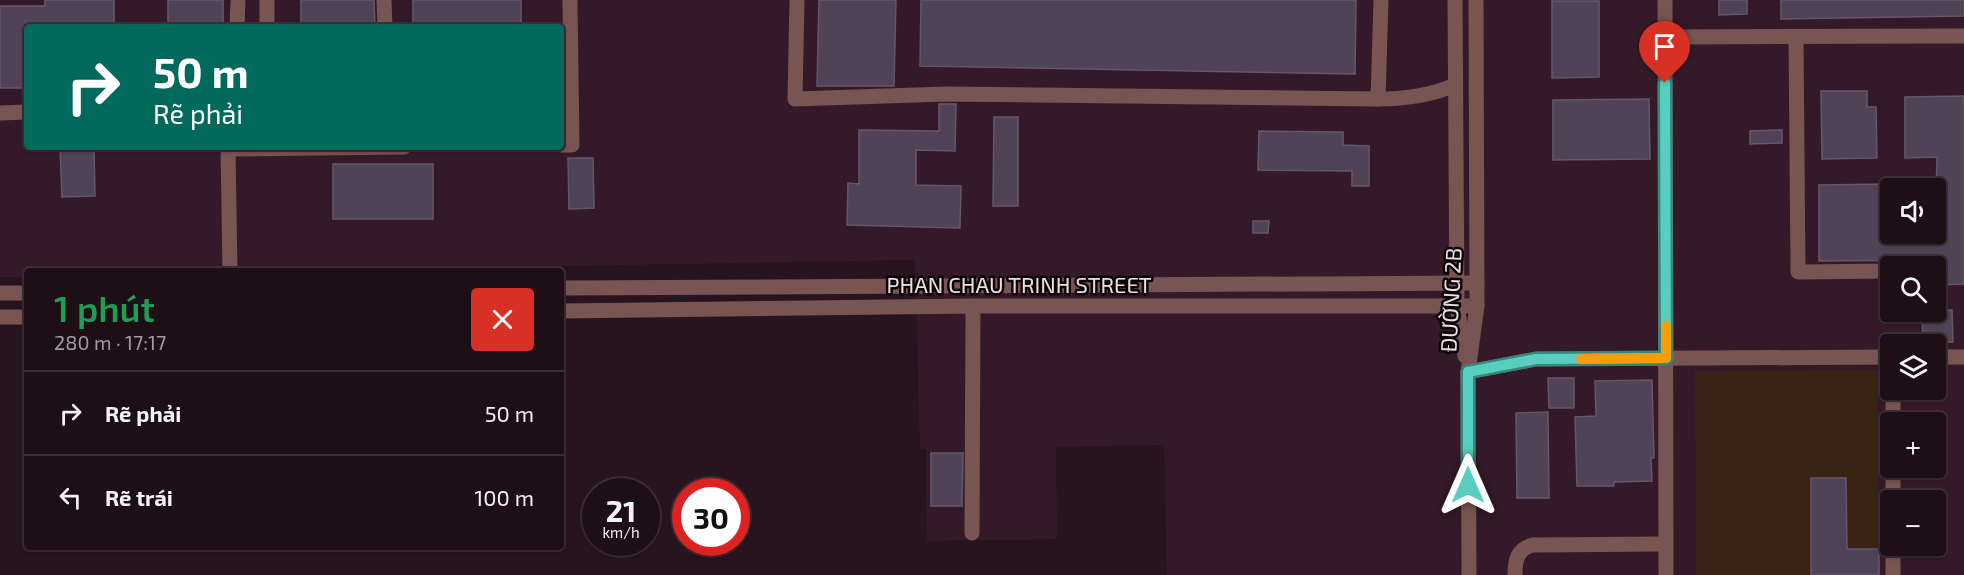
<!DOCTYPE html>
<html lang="vi">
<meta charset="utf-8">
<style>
body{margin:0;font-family:"Exo 2",sans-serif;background:#26181f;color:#f1f3f6;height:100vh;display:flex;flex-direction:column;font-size:22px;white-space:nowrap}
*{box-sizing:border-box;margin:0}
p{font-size:20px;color:#a19ca1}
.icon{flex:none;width:33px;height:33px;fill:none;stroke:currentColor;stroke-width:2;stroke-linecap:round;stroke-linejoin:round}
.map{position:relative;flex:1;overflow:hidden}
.details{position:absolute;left:24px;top:268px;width:540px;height:282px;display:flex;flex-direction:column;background:#1e0f16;border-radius:6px;box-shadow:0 2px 4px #0004,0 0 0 2px #3c2f35}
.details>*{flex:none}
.banner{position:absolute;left:24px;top:24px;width:540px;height:126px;border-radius:6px;box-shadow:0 2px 4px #0004,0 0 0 2px #3c2f35;background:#00695c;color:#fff;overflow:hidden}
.fabs{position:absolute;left:1880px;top:178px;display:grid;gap:12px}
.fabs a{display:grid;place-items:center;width:66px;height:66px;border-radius:6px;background:#1e0f16;box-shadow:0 2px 4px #0004,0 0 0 2px #3c2f35;font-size:30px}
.speed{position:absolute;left:582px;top:478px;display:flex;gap:12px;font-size:30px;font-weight:700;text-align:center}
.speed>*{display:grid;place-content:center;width:78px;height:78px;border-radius:50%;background:#1e0f16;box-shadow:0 2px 4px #0004,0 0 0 2px #3c2f35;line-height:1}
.speed small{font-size:15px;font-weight:400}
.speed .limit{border:9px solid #d22;background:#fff;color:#111}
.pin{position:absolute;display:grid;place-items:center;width:51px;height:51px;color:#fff;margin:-62px -26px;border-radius:50% 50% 50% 0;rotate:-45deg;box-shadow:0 0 6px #0007}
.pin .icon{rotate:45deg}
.me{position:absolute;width:66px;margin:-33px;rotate:0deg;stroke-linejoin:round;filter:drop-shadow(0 0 4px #0008)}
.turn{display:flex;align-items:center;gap:21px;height:126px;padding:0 30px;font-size:27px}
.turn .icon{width:78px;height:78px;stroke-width:2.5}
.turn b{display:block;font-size:42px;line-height:51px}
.round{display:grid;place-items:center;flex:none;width:63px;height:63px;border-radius:6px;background:#26181f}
.summary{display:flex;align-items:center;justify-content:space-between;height:102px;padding:0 30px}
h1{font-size:36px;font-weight:600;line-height:45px;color:#1e9e55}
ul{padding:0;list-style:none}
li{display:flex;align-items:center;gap:18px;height:84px;padding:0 30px;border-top:2px solid #3c2f35}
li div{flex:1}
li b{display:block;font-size:22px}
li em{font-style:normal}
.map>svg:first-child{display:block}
.built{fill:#341a28;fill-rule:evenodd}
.green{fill:#392314}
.building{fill:#514357;stroke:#65576b;stroke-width:1.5}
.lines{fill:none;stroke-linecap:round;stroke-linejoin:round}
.minor{stroke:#785452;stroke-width:15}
.route-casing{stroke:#39867d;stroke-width:15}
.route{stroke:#58cec0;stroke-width:10}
.slow{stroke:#f59e0b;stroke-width:10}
.labels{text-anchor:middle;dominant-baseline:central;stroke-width:5;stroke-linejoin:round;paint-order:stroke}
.street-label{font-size:22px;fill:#ecdde4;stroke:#0b0407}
</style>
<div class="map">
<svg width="1964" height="575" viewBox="0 0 1964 575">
<rect width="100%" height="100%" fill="#28141e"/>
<path class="built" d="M0,0H1964V575H1167L1164,445L1056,447L1057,539L927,541L926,449H920L915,260L271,271L27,272V277H0ZM27,27H561V147H27ZM1890,189H1935V234H1890ZM1890,267H1935V312H1890ZM1890,345H1935V390H1890ZM1890,423H1935V468H1890ZM1890,501H1935V546H1890Z"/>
<path class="green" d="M1878,370L1879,575H1696L1695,371Z"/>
<g class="building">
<path d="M45,0H114V27H27V88H0V6H45Z"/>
<rect x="168" y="0" width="55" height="27"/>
<path d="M301,0H374L375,27H301Z"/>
<rect x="413" y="0" width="108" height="27"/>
<path d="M819,0H896L894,86H817Z"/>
<path d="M921,0H1356L1355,74L920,66Z"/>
<path d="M1719,0H1747V14L1719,15Z"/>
<path d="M1781,0H1964V16L1781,19Z"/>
<path d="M1552,1H1599V77L1552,78Z"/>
<path d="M1821,91H1867V107H1876L1877,158L1822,159Z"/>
<path d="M1964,96V284L1938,285V260L1819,261V185L1890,184V234H1935L1937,157L1905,158V97Z"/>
<path d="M1649,99L1650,159L1553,160V100Z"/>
<path d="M939,104H956L955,151L916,150V185L961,186L960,228L847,225L848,183L859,184V130L939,131Z"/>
<path d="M994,117H1018V206H993Z"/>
<path d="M1782,130V143L1750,144V131Z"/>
<path d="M1259,131L1343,132V145L1369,146V186H1352V171L1258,170Z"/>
<path d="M60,147H94L95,196L62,197Z"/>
<path d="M568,158H593L594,208L569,209Z"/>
<rect x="333" y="164" width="100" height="55"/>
<path d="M1253,221H1269L1268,233H1253Z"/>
<path d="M1935,310H1952L1953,342L1923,343L1922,312H1935Z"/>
<path d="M1548,378H1574V408H1549Z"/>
<path d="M1652,380L1654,458H1651L1652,481L1614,482V486H1577L1575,417L1596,416L1595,381Z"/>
<path d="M1548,412L1549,498H1517L1516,413Z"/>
<path d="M931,453H963L962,506H931Z"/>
<path d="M1811,478H1846L1847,549H1879V575H1811Z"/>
</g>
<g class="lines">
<g class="minor">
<path d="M267,0V27"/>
<path d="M384,0L385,27"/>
<path d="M797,0L795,99L946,94L1378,99L1381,0"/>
<path d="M1455,0L1457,306L1465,356"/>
<path d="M1665,0L1666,575"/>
<path d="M237,27L238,0"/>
<path d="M1665,37L1964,36"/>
<path d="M1796,37L1798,272L1890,271"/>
<path d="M1378,99C1406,99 1430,96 1455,85"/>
<path d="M0,113L27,112"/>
<path d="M561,145H572L570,0"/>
<path d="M228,147L230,272"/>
<path d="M228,149L404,147"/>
<path d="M561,288L1477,283"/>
<path d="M0,293H27"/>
<path d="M561,311L973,306H1477"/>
<path d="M0,317H27"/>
<path d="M1935,357H1964"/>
<path d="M1468,372L1536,359L1890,357"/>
<path d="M1893,423V390"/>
<path d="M1893,501V468"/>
<path d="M972,533L973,306"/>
<path d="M1469,575L1468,372L1477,306L1476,0"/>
<path d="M1515,575C1515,560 1517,550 1532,545L1666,544"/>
<path d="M1893,575V546"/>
</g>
</g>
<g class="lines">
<g class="route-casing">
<path id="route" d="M1468,485V372L1536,359L1666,358L1665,83"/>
</g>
<use href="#route" class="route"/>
<path class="slow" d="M1581,359L1666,358V326"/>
</g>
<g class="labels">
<g class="street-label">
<text x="1019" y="284">PHAN CHAU TRINH STREET</text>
<text transform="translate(1450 300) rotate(-87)">ĐƯỜNG 2B</text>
</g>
</g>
</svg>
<div class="fabs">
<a><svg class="icon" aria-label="sound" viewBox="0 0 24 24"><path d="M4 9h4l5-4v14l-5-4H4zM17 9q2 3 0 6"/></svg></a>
<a><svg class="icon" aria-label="search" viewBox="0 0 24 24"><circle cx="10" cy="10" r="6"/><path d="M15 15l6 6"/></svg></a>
<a><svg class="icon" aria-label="layers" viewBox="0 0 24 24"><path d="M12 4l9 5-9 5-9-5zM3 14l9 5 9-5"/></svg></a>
<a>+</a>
<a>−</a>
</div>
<div class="speed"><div>21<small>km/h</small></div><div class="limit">30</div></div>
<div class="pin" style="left:1665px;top:83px;background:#d93025"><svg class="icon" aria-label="arrive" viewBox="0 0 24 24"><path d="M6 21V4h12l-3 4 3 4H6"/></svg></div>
<svg class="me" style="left:1468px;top:485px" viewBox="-20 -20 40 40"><path d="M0-17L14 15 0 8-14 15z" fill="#58cec0" stroke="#fff" stroke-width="4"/></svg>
<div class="banner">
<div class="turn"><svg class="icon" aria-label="right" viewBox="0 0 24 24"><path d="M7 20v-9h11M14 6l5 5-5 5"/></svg><div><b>50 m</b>Rẽ phải</div></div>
</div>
<section class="details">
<div class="summary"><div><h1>1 phút</h1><p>280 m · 17:17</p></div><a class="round" style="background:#d93025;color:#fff"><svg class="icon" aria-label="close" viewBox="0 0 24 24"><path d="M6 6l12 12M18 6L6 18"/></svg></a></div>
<ul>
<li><svg class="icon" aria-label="right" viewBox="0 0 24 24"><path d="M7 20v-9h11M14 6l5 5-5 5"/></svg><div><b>Rẽ phải</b></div><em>50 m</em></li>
<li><svg class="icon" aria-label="left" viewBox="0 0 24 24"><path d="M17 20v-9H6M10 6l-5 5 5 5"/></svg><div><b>Rẽ trái</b></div><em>100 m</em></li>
</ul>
</section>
</div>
